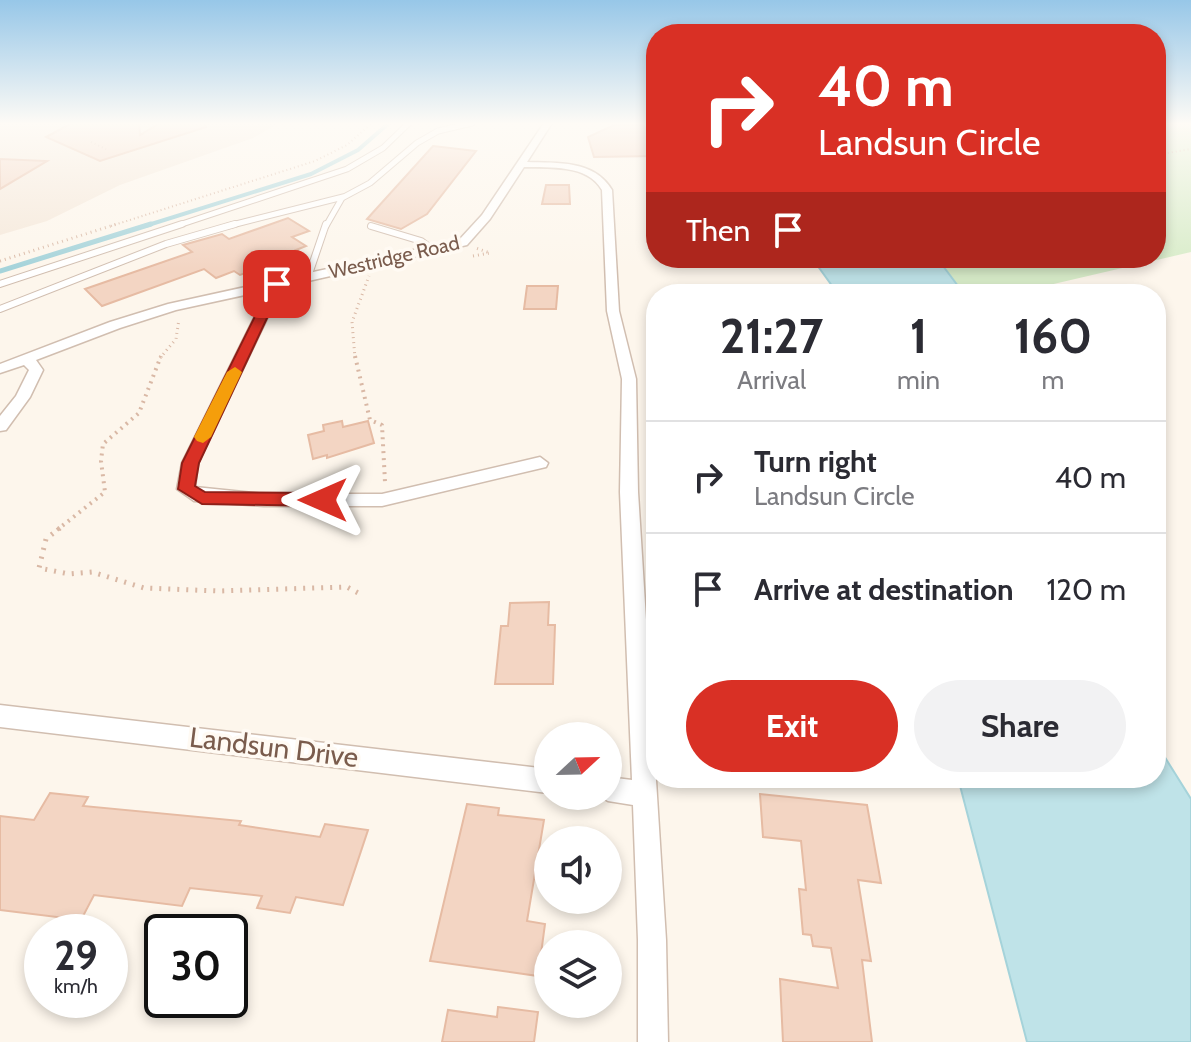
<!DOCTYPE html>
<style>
body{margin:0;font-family:Cabin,sans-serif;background:#f2f2f3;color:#2b2b33;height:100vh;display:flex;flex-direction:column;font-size:30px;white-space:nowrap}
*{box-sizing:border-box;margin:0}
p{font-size:26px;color:#7c7c81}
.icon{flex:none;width:44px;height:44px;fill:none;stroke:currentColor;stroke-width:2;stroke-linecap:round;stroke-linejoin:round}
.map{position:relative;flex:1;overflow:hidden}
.panel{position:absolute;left:646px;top:284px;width:520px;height:504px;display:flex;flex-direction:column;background:#fff;border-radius:32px;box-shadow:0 4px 12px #0003}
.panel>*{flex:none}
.top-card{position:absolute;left:646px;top:24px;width:520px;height:244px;border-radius:32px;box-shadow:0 4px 12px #0003;background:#d93025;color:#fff;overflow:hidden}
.needle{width:52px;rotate:68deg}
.buttons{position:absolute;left:534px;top:722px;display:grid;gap:16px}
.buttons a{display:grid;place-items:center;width:88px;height:88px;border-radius:50%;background:#fff;box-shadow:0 4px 12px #0003;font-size:40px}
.speed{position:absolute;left:24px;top:914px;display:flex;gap:16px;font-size:40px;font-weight:700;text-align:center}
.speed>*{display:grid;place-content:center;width:104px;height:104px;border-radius:50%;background:#fff;box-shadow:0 4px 12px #0003;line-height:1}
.speed small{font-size:20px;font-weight:400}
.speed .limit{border:4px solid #111;border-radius:12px;background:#fff;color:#111}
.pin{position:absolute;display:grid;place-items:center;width:68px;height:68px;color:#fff;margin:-34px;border-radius:16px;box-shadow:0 4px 12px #0006}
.me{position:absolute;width:88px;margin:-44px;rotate:270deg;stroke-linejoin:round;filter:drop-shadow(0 0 6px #0008)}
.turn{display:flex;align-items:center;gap:28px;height:168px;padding:0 40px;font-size:36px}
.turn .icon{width:104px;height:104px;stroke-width:2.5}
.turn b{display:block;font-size:56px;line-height:68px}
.then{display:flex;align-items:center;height:76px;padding:0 40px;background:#0003;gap:16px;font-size:30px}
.eta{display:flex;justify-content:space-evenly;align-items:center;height:136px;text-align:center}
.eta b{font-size:48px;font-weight:800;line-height:56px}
.cta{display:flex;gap:16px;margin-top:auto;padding:16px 40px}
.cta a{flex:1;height:92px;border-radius:48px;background:#d93025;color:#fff;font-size:32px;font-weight:800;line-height:92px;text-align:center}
.cta a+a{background:#f2f2f3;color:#2b2b33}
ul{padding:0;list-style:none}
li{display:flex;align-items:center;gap:24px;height:112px;padding:0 40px;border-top:2px solid #e1e1e2}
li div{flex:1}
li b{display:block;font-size:30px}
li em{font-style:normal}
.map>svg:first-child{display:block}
.residential{fill:#f5e8da}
.green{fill:#d8ecc9}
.water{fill:#bfe3e8;stroke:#a5d3da;stroke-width:2}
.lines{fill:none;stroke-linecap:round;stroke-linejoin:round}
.stream-far1{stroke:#a5d3da;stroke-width:4}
.stream{stroke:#a5d3da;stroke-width:5}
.building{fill:#f3d5c3;stroke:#e6bba3;stroke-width:2}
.lane-far1-casing{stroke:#d1beb0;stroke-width:7}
.lane-casing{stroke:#d1beb0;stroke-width:8}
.street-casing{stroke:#d1beb0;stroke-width:3}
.path-far3{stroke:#d9b8a5;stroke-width:2;stroke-dasharray:1 3;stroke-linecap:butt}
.path-far2{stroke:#d9b8a5;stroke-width:3;stroke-dasharray:1 4;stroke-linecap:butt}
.path-far1{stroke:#d9b8a5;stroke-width:4;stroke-dasharray:2 5;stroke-linecap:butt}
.path{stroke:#d9b8a5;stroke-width:5;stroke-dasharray:2 7;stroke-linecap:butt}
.lane-far1{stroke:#fff;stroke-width:5}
.lane{stroke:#fff;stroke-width:6}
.street{fill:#fff;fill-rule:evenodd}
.route{fill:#d93025;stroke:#8d1f18;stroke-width:2}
.slow{fill:#f59e0b}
.labels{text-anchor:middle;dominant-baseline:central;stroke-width:7;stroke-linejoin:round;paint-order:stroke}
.far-street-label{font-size:20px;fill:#7a5c4d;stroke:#fffaf3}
.near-street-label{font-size:28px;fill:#7a5c4d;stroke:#fffaf3}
</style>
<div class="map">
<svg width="1191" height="1042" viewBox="0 0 1191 1042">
<rect width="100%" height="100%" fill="#fdf6ec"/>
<path class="residential" d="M0,123H279L253,138L120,185L47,221L0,235Z"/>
<path class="green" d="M1156,123H1191V252L1011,294H964L938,258H1156Z"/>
<g class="water">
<path d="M812,258H937L964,294H838Z"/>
<path d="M1156,743L1191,799V1042H1027L958,778H1156Z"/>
</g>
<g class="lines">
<path class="stream-far1" d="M145,226L311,174L358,150L389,123"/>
<path class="stream" d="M0,271L151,224"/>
</g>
<g class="building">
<path d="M72,123H139L140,135L160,123H205L206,127L100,161L46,137Z"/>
<path d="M642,124L656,142V156L594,157L588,137L614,125Z"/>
<path d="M433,146L476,151L427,214L401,229L367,219Z"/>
<path d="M0,159L47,161L0,189Z"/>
<path d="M546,185H569L570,204H542Z"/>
<path d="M288,218L309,231L292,237L306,246L296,250L304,255L271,268L267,265L240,275L234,271L216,278L204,269L102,306L85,289L192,252L183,245L222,234L229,239Z"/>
<path d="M527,286H558L556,309H524Z"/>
<path d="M342,421L343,427L368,421L374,443L327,458V455L313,459L308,435L324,431L323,425Z"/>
<path d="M549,602L548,625H555L553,684H495L501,626H508L510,603Z"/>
<path d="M50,793L88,797L83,806L241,821L239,825L320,837L325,824L368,830L343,905L296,897L290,913L257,908L262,896L190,888L182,906L94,895L81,920L0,910V816L34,820Z"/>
<path d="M760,794L867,805L881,883L858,880L871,961L862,960L872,1042H783L780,979L838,988L831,948L813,946L811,935L803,934L799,889L806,890L801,841L763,837Z"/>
<path d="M467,804L499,808L498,815L544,820L527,921L545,924L538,976L430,961Z"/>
<path d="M498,1007L538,1012L534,1042H442L448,1010L497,1017Z"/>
</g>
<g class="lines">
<g class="lane-far1-casing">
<g id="lane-far1">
<path d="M176,226L347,169L383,148L409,123"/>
<path d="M228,226L343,197"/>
<path d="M326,226L342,198L370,183L417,143L438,131L472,123"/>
</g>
</g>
<g class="lane-casing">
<g id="lane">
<path d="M371,226L421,241L433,250"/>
<path d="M308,277L326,224"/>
<path d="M0,284L182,224"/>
<path d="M0,309L166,244L235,224"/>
</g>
</g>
<g class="street-casing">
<g id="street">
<path d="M544,123H552L527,162C558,163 594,160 612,190L619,311L636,379L638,492L666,940L668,1042H638V940L633,805L608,801L599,796H608V777L632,780L620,492L622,379L607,311L602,190C587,164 550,168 524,167L490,219L467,245L282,287L198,463L195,487L264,494H382L540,457L548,463L546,467L382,506H264L194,501L177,489L182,463L268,290L176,310L120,328L36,360L43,370L30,397L6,430L0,431V416L16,396L29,370L24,365L0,373V364L110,322L168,304L459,240L482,215Z"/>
<path d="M0,705L548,769V793L0,727Z"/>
</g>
</g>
<g class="path-far3">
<path d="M91,142L106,149"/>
<path d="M1156,155L1191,149"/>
<path d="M111,226L315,161L347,145L372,123"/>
</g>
<g class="path-far2">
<path d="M473,256L490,253L476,248"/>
<path d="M0,261L117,224"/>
<path d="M160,358L176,339L179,319"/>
<path d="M355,358L352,322L369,276"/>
</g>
<g class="path-far1">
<path d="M355,356L370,420L382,425L385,482"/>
<path d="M57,530L105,492L101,461L103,444L139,413L161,356"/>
</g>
<path class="path" d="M60,528L46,539L39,568L69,574L92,572L144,588L219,591L347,587L360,594"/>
<use href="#lane-far1" class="lane-far1"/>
<use href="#lane" class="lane"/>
<use href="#street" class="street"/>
</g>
<linearGradient id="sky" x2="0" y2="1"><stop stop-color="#97c7e8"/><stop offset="0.46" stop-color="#fefbf6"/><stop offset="1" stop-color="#fefbf6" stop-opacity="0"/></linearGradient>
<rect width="1191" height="269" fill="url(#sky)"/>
<path class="route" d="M277,280L283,284L199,463L195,486L205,492L323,493L332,500L323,506L202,504L178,489L182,463L271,284Z"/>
<path class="slow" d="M235,367L242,372L211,437L203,443L197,441L194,437L227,372Z"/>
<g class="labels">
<g class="far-street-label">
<text transform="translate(394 257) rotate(-13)">Westridge Road</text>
</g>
<g class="near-street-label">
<text transform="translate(274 747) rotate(7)">Landsun Drive</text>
</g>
</g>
</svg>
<div class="buttons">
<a><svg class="needle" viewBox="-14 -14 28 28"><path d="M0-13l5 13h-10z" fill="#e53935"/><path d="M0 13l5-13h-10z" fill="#7c7c81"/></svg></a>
<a><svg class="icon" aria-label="sound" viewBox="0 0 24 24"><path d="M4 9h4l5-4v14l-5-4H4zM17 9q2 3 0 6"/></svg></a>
<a><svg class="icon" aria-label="layers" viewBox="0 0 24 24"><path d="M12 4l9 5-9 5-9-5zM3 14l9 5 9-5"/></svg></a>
</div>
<div class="speed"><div>29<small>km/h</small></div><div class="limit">30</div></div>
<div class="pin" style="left:277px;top:284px;background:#d93025"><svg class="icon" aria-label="arrive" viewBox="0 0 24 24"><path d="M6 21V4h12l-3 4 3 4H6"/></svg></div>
<svg class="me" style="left:323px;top:500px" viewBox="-20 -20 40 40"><path d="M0-17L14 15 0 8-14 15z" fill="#d93025" stroke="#fff" stroke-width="4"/></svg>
<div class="top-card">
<div class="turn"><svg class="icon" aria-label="right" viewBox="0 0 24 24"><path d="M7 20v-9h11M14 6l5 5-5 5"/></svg><div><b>40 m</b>Landsun Circle</div></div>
<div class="then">Then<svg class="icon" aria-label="arrive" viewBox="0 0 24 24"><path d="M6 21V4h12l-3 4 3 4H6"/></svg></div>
</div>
<section class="panel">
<div class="eta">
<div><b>21:27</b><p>Arrival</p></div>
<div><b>1</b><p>min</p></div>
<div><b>160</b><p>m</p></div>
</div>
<ul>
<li><svg class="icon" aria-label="right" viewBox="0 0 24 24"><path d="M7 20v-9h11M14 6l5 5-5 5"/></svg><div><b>Turn right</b><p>Landsun Circle</p></div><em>40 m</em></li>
<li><svg class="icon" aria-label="arrive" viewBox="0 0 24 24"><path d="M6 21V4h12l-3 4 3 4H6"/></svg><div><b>Arrive at destination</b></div><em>120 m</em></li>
</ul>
<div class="cta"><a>Exit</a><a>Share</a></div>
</section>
</div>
